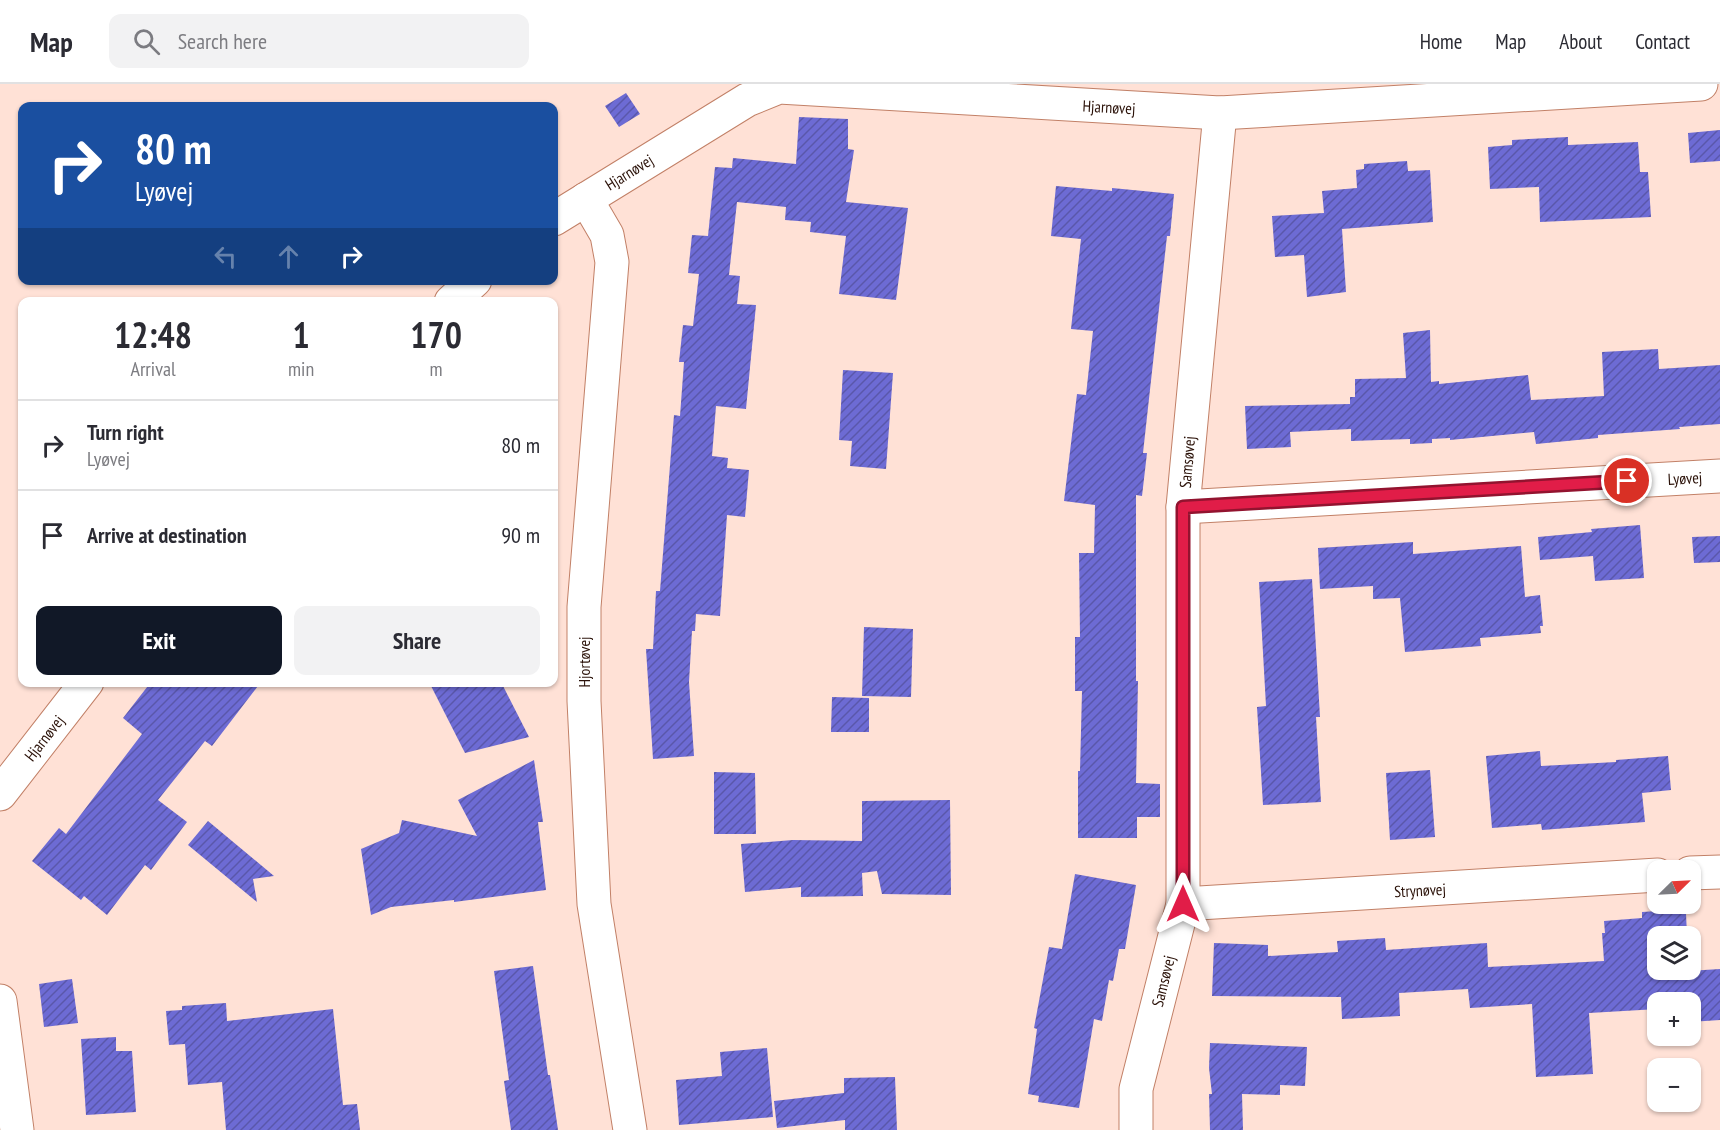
<!DOCTYPE html>
<meta charset="utf-8">
<style>
body{margin:0;font-family:"PT Sans Narrow",sans-serif;background:#f2f2f3;color:#2b2b33;height:100vh;display:flex;flex-direction:column;font-size:22px;white-space:nowrap}
*{box-sizing:border-box;margin:0}
p{font-size:20px;color:#7c7c81}
.icon{flex:none;width:33px;height:33px;fill:none;stroke:currentColor;stroke-width:2;stroke-linecap:round;stroke-linejoin:round}
.map{position:relative;flex:1;overflow:hidden}
.drawer{position:absolute;left:18px;top:213px;width:540px;height:390px;display:flex;flex-direction:column;background:#fff;border-radius:12px;box-shadow:0 2px 4px #0004}
.drawer>*{flex:none}
.guide{position:absolute;left:18px;top:18px;width:540px;height:183px;border-radius:12px;box-shadow:0 2px 4px #0004;background:#1a4fa0;color:#fff;overflow:hidden}
.needle{width:39px;rotate:66deg}
.controls{position:absolute;left:1647px;top:776px;display:grid;gap:12px}
.controls a{display:grid;place-items:center;width:54px;height:54px;border-radius:12px;background:#fff;box-shadow:0 2px 4px #0004;font-size:30px}
.pin{position:absolute;display:grid;place-items:center;width:51px;height:51px;color:#fff;margin:-26px;border:3px solid #fff;border-radius:50%;box-shadow:0 2px 6px #0007}
.me{position:absolute;width:66px;margin:-33px;rotate:0deg;stroke-linejoin:round;filter:drop-shadow(0 0 4px #0008)}
.turn{display:flex;align-items:center;gap:21px;height:126px;padding:0 18px;font-size:27px}
.turn .icon{width:78px;height:78px;stroke-width:2.5}
.turn b{display:block;font-size:42px;line-height:51px}
.lanes{display:flex;align-items:center;height:57px;padding:0 18px;background:#0003;justify-content:center;gap:30px;direction:ltr}
.lanes .off{opacity:.35}
.eta{display:flex;justify-content:space-evenly;align-items:center;height:102px;text-align:center}
.eta b{font-size:36px;font-weight:800;line-height:42px}
.button{display:flex;gap:12px;margin-top:auto;padding:12px 18px}
.button a{flex:1;height:69px;border-radius:12px;background:#111827;color:#fff;font-size:24px;font-weight:800;line-height:69px;text-align:center}
.button a+a{background:#f2f2f3;color:#2b2b33}
ul{padding:0;list-style:none}
li{display:flex;align-items:center;gap:18px;height:90px;padding:0 18px;border-top:2px solid #e1e1e2}
li div{flex:1}
li b{display:block;font-size:22px}
li em{font-style:normal}
header{display:flex;align-items:center;gap:36px;box-sizing:border-box;height:84px;padding:0 30px;background:#fff;border-bottom:2px solid #e1e1e2}
header strong{font-size:28px}
nav{display:flex;gap:33px;margin-inline-start:auto;font-size:21px}
.search{width:420px;height:54px;background:#f2f2f3;display:flex;align-items:center;gap:15px;box-sizing:border-box;padding:0 21px;border-radius:12px;color:#7c7c81;font-size:22px}
.map>svg:first-child{display:block}
.building{fill:url(#building-hatch)}
.lines{fill:none;stroke-linecap:round;stroke-linejoin:round}
.street-casing{stroke:#c28067;stroke-width:35}
.street{stroke:#fff;stroke-width:33}
.route-casing{stroke:#92132f;stroke-width:15}
.route{stroke:#e11d48;stroke-width:10}
.labels{text-anchor:middle;dominant-baseline:central;stroke-width:4.5;stroke-linejoin:round;paint-order:stroke}
.street-label{font-size:16px;fill:#2b1209;stroke:#fff}
</style>
<header>
<strong>Map</strong>
<div class="search"><svg class="icon" aria-label="search" viewBox="0 0 24 24"><circle cx="10" cy="10" r="6"/><path d="M15 15l6 6"/></svg>Search here</div>
<nav><a>Home</a><a>Map</a><a>About</a><a>Contact</a></nav>
</header>
<div class="map">
<svg width="1720" height="1046" viewBox="0 0 1720 1046">
<defs>
<pattern id="building-hatch" width="6" height="6" patternUnits="userSpaceOnUse" patternTransform="scale(1.5)"><rect width="6" height="6" fill="#6d6bd4"/><path d="M-1 1l2-2M0 6l6-6M5 7l2-2" fill="none" stroke="#5a57aa"/></pattern>
</defs>
<rect width="100%" height="100%" fill="#ffe1d6"/>
<g class="building">
<path d="M626,9L640,30L619,43L605,22Z"/>
<path d="M799,33L848,35V65L854,66L846,118L908,124L896,216L839,210L846,152L810,148L811,138L785,136L786,123L737,118L729,191L740,192L737,220L756,221L746,325L716,322L712,372L728,374L727,384L749,386L745,433L727,431L720,532L696,530L695,547H692L689,598L694,672L653,675L646,565H653L656,507H660L674,331L680,332L684,278H679L683,241L693,242L699,190L688,189L692,151L708,152L715,83L732,84L733,74L796,80Z"/>
<path d="M1720,46V77L1690,79L1688,49Z"/>
<path d="M1568,53V61L1638,58L1640,88H1648L1651,133L1540,138L1539,103L1490,105L1488,63L1512,61V56Z"/>
<path d="M1407,77L1408,87L1430,86L1433,138L1342,145L1346,208L1307,213L1304,171L1275,173L1272,132L1324,129L1322,107L1357,104L1356,86L1364,85V80Z"/>
<path d="M1056,102L1112,107V104L1174,110L1170,152H1167L1143,369H1147L1142,412L1136,411V597H1138L1136,699L1160,700V733H1137V754H1078V687H1080L1082,607H1075V553H1080L1079,469H1094L1095,421L1064,417L1077,310L1086,311L1093,247L1071,245L1081,155L1051,152Z"/>
<path d="M1430,246L1431,298L1439,297V300L1528,291L1531,316L1604,312L1602,268L1658,265L1659,285L1720,281V340L1679,343L1680,345L1598,351V354L1536,360L1534,348L1450,356V354L1432,355V359L1410,360V355L1351,357V345L1290,348L1291,363L1247,365L1245,322L1350,320V313H1355V295L1406,294L1403,249Z"/>
<path d="M843,286L893,289L886,385L850,382L852,357L839,356Z"/>
<path d="M1640,441L1644,494L1595,497L1593,472L1540,476L1538,453L1592,448L1591,445Z"/>
<path d="M1720,452V478L1694,479L1692,453Z"/>
<path d="M1413,458V470L1521,462L1525,513L1540,511L1543,542H1540L1541,549L1480,554L1481,562L1405,568L1400,514L1373,515V502L1320,505L1318,464Z"/>
<path d="M1312,495L1320,633H1316L1321,718L1263,721L1257,623L1266,622L1259,498Z"/>
<path d="M864,543L913,545L911,613L862,612Z"/>
<path d="M151,598H261L212,662L205,657L158,716L187,738L151,786L145,781L107,831L84,812L81,816L32,777L59,744L66,750L142,650L123,634Z"/>
<path d="M429,598H501L529,653L465,669Z"/>
<path d="M832,613L869,614V648H831Z"/>
<path d="M1540,667L1541,682L1616,678V676L1668,672L1671,706L1642,709L1645,738L1542,746L1541,740L1492,744L1486,672Z"/>
<path d="M534,676L543,738H538L546,806L454,818V816L391,823L371,831L361,765L399,749L402,736L477,752L458,716Z"/>
<path d="M1430,686L1435,753L1390,756L1386,689Z"/>
<path d="M714,688L755,689L756,750H714Z"/>
<path d="M950,716L951,811L882,810L877,787L862,789L863,812L801,813V803L745,808L741,760L793,756L862,757V717Z"/>
<path d="M208,737L274,792L253,795L257,818L188,761Z"/>
<path d="M1075,790L1136,801L1125,865H1119L1113,897L1109,896L1102,937L1094,935L1079,1024L1038,1018L1039,1012L1028,1010L1037,945L1034,944L1049,863L1062,865Z"/>
<path d="M1673,826V830L1686,829L1687,852H1658V885H1688V887L1720,885V936L1690,938V918H1658V925L1589,929L1593,990L1536,993L1532,920L1470,924L1468,905L1399,909L1400,932L1342,935L1341,913L1212,912L1214,859L1268,861V872L1338,868L1337,857L1385,854L1386,866L1487,859L1488,883L1604,877L1602,849H1605L1604,837L1642,834V828Z"/>
<path d="M533,882L548,991H550L558,1046H511L504,997L509,996L494,887Z"/>
<path d="M72,895L78,939L44,943L39,900Z"/>
<path d="M226,919L227,937L333,925L343,1021L357,1020L360,1046H226L222,998L188,1001L185,960L169,961L166,927L182,926V922Z"/>
<path d="M116,953V967H132L136,1028L86,1031L81,955Z"/>
<path d="M1210,959L1307,963L1305,1002L1280,1001V1011L1242,1010L1243,1046H1210L1209,1010H1212L1209,984Z"/>
<path d="M767,964L773,1033L679,1041L676,996L722,992L720,968Z"/>
<path d="M895,993L897,1046H845V1036L777,1044L774,1017L844,1009V994Z"/>
</g>
<g class="lines">
<g class="street-casing">
<g id="street">
<path d="M586,115L607,151L612,178L584,523V617L594,820L630,1046"/>
<path d="M554,135L747,16L779,3L1220,29L1701,0"/>
<path d="M451,218L475,196"/>
<path d="M1183,423L1720,392"/>
<path d="M0,710L87,598"/>
<path d="M1690,789L1720,788"/>
<path d="M1183,820L1658,791"/>
<path d="M0,917L17,1046"/>
<path d="M1136,1046V1005L1183,820V423L1220,29"/>
</g>
</g>
<use href="#street" class="street"/>
</g>
<g class="lines">
<g class="route-casing">
<path id="route" d="M1183,820V423L1627,397"/>
</g>
<use href="#route" class="route"/>
</g>
<g class="labels">
<g class="street-label">
<text transform="translate(1109 23) rotate(3)">Hjarnøvej</text>
<text transform="translate(629 88) rotate(-32)">Hjarnøvej</text>
<text transform="translate(1187 378) rotate(-85)">Samsøvej</text>
<text transform="translate(1685 394) rotate(-3)">Lyøvej</text>
<text transform="translate(584 578) rotate(-90)">Hjortøvej</text>
<text transform="translate(44 654) rotate(-52)">Hjarnøvej</text>
<text transform="translate(1420 806) rotate(-3)">Strynøvej</text>
<text transform="translate(1163 897) rotate(-76)">Samsøvej</text>
</g>
</g>
</svg>
<div class="controls">
<a><svg class="needle" viewBox="-14 -14 28 28"><path d="M0-13l5 13h-10z" fill="#e53935"/><path d="M0 13l5-13h-10z" fill="#7c7c81"/></svg></a>
<a><svg class="icon" aria-label="layers" viewBox="0 0 24 24"><path d="M12 4l9 5-9 5-9-5zM3 14l9 5 9-5"/></svg></a>
<a>+</a>
<a>−</a>
</div>
<div class="pin" style="left:1627px;top:397px;background:#d93025"><svg class="icon" aria-label="arrive" viewBox="0 0 24 24"><path d="M6 21V4h12l-3 4 3 4H6"/></svg></div>
<svg class="me" style="left:1183px;top:820px" viewBox="-20 -20 40 40"><path d="M0-17L14 15 0 8-14 15z" fill="#e11d48" stroke="#fff" stroke-width="4"/></svg>
<div class="guide">
<div class="turn"><svg class="icon" aria-label="right" viewBox="0 0 24 24"><path d="M7 20v-9h11M14 6l5 5-5 5"/></svg><div><b>80 m</b>Lyøvej</div></div>
<div class="lanes"><svg class="icon off" aria-label="left" viewBox="0 0 24 24"><path d="M17 20v-9H6M10 6l-5 5 5 5"/></svg><svg class="icon off" aria-label="ahead" viewBox="0 0 24 24"><path d="M12 20V5M6 11l6-6 6 6"/></svg><svg class="icon" aria-label="right" viewBox="0 0 24 24"><path d="M7 20v-9h11M14 6l5 5-5 5"/></svg></div>
</div>
<section class="drawer">
<div class="eta">
<div><b>12:48</b><p>Arrival</p></div>
<div><b>1</b><p>min</p></div>
<div><b>170</b><p>m</p></div>
</div>
<ul>
<li><svg class="icon" aria-label="right" viewBox="0 0 24 24"><path d="M7 20v-9h11M14 6l5 5-5 5"/></svg><div><b>Turn right</b><p>Lyøvej</p></div><em>80 m</em></li>
<li><svg class="icon" aria-label="arrive" viewBox="0 0 24 24"><path d="M6 21V4h12l-3 4 3 4H6"/></svg><div><b>Arrive at destination</b></div><em>90 m</em></li>
</ul>
<div class="button"><a>Exit</a><a>Share</a></div>
</section>
</div>
